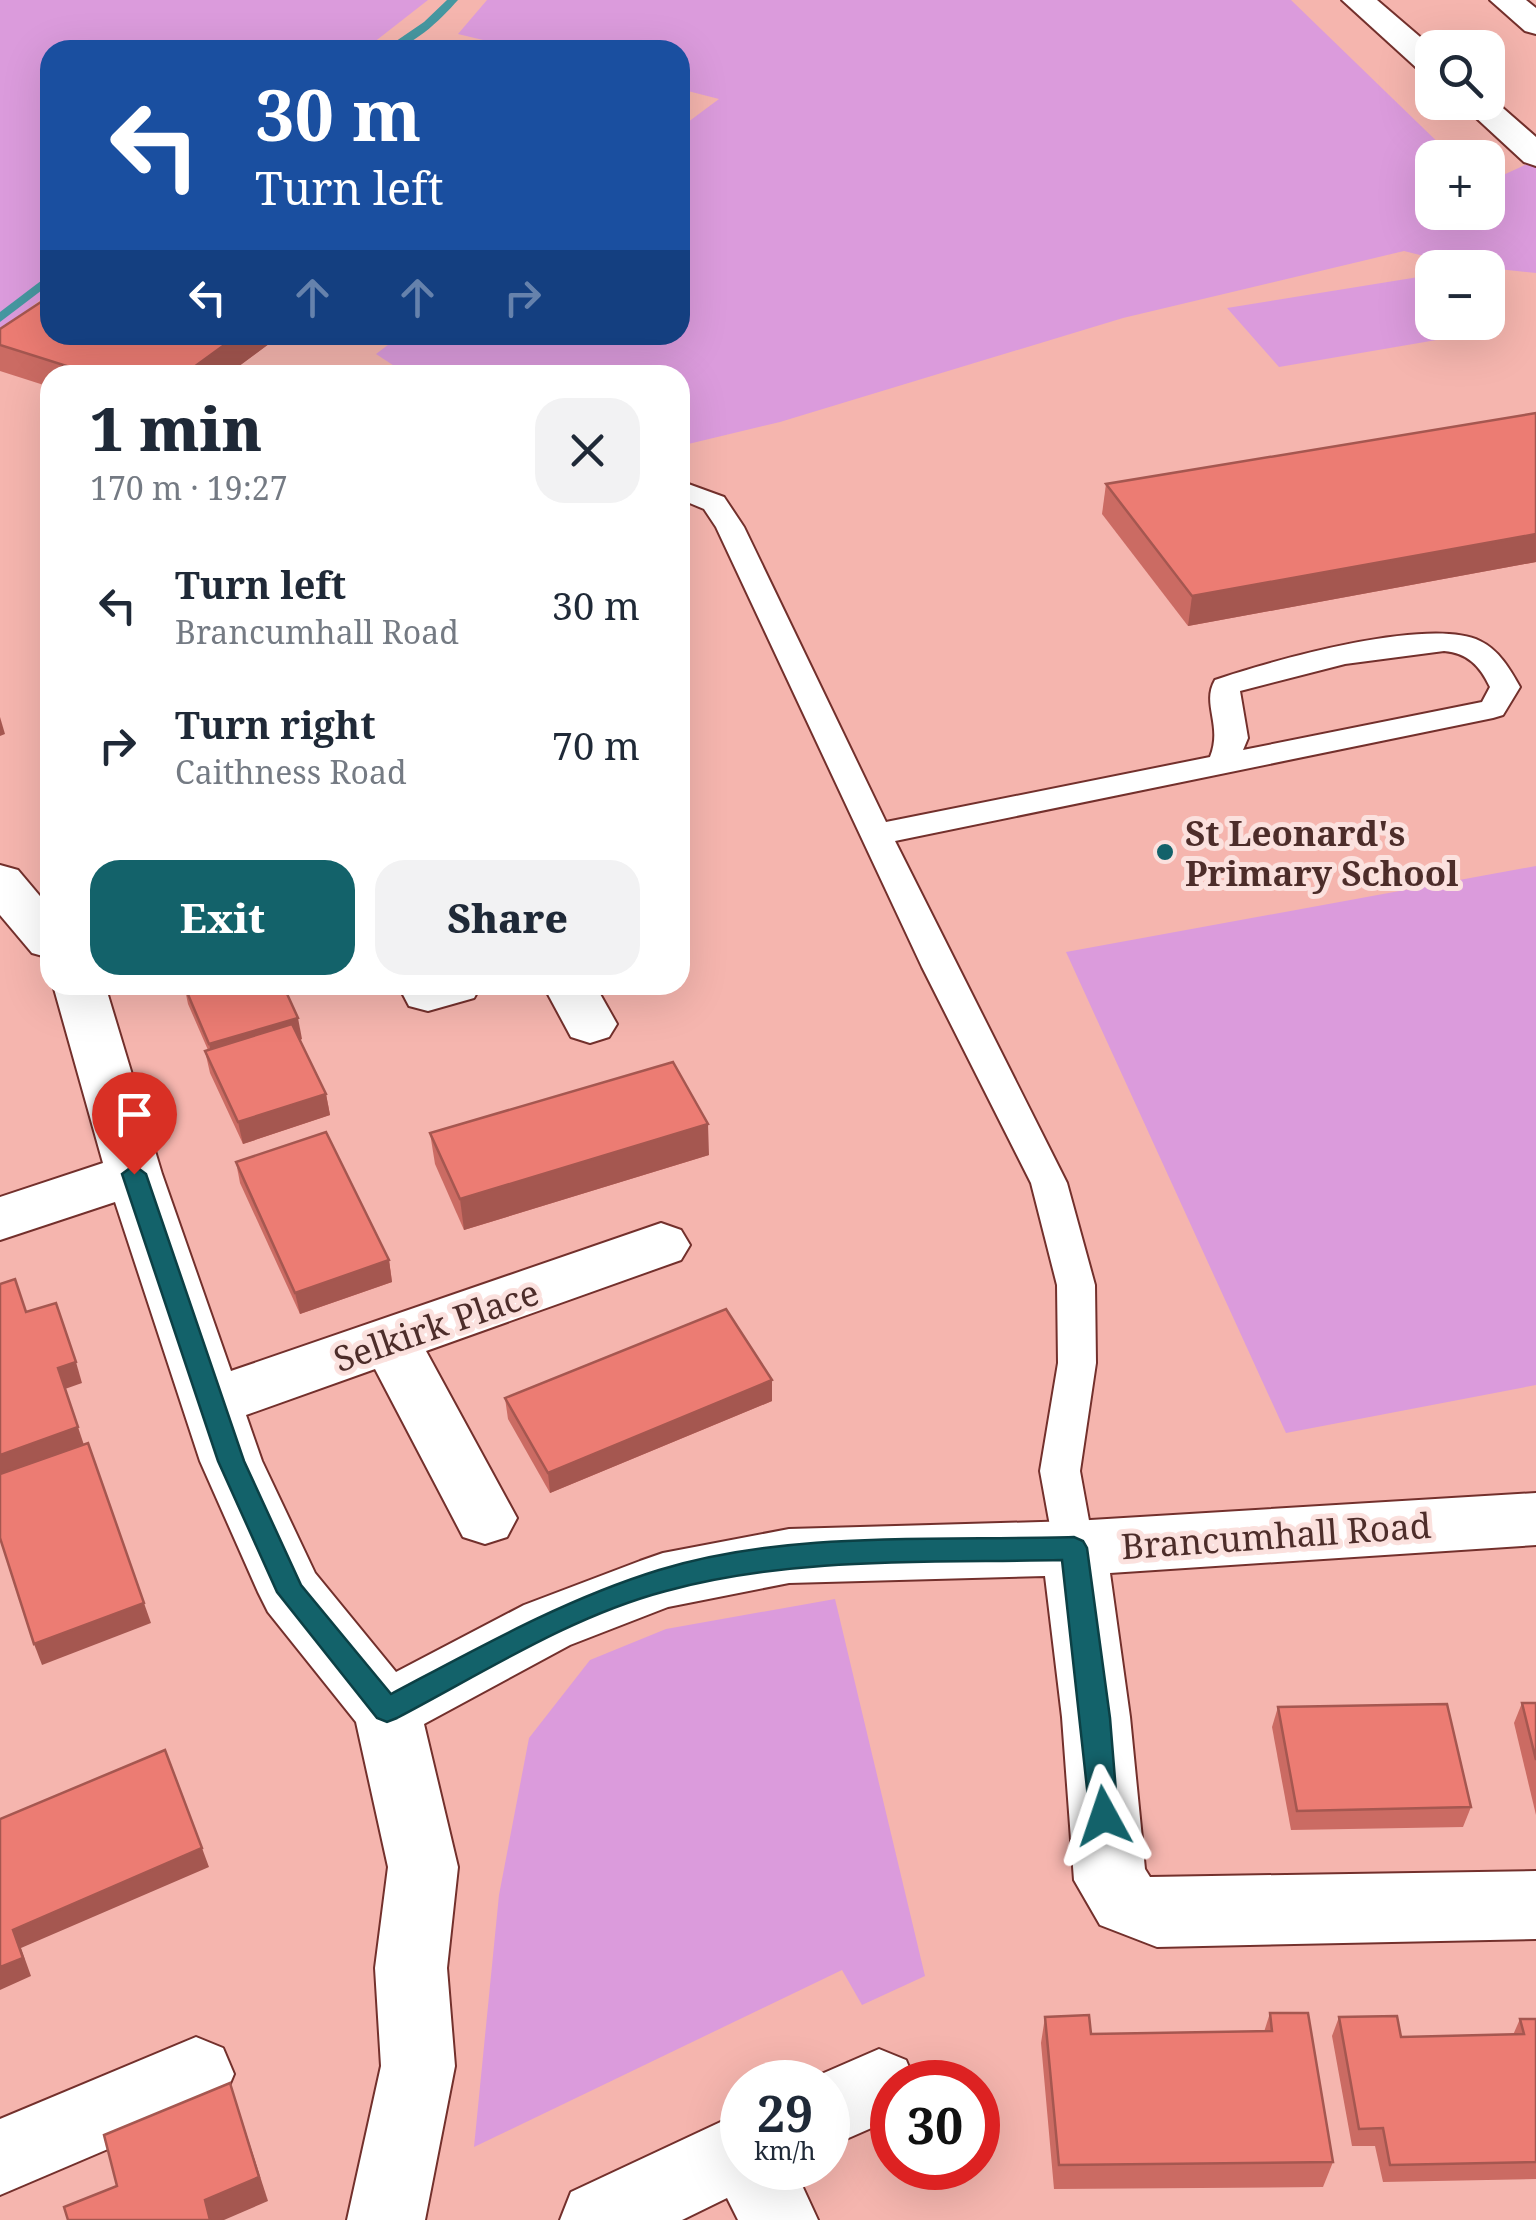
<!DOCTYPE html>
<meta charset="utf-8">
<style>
body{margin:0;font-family:"Noto Serif",serif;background:#f2f2f3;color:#1f2937;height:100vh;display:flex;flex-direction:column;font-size:38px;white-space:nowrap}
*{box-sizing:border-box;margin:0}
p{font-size:32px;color:#747a83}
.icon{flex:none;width:55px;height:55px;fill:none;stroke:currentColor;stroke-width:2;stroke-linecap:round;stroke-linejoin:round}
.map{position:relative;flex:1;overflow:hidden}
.details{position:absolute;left:40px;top:365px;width:650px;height:630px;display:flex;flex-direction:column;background:#fff;border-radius:30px;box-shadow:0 10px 40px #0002}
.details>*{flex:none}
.guide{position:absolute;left:40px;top:40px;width:650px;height:305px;border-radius:30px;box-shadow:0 10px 40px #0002;background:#1a4fa0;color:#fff;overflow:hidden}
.fabs{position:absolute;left:1415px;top:30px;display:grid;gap:20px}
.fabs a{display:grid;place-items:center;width:90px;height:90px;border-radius:20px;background:#fff;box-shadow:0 10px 40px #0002;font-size:50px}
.speed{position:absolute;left:720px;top:2060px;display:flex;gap:20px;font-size:50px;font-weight:700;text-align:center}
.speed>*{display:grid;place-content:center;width:130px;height:130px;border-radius:50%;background:#fff;box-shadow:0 10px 40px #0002;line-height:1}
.speed small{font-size:25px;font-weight:400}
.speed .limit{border:15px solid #d22;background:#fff;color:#111}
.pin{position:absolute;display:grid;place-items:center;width:85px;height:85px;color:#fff;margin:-102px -42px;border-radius:50% 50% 50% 0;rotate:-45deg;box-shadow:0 0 10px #0007}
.pin .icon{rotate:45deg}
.me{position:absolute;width:110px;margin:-55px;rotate:355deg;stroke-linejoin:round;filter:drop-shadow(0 0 8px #0008)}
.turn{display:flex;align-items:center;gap:35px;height:210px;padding:0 50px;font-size:45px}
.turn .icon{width:130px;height:130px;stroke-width:2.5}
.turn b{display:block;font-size:70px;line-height:85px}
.lanes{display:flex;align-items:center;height:95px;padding:0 50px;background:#0003;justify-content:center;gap:50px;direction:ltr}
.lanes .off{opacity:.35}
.round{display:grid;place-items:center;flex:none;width:105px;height:105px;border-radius:30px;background:#f2f2f3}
.head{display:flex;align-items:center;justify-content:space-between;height:170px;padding:0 50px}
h1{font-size:60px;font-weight:800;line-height:75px}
.action{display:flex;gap:20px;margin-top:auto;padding:20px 50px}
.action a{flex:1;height:115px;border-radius:30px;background:#13626a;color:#fff;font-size:40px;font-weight:800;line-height:115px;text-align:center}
.action a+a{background:#f2f2f3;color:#1f2937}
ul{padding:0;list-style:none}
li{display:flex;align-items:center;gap:30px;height:140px;padding:0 50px}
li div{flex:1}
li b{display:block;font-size:38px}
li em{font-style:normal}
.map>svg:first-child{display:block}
.green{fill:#db9bdc}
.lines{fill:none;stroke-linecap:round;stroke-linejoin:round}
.stream{fill:#4697a0;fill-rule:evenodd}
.lane-casing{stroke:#73302c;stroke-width:4}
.street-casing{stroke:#73302c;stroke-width:4}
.secondary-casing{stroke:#73302c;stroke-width:4}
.lane{fill:#fff;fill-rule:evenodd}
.street{fill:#fff;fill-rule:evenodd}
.secondary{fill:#fff;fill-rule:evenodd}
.wall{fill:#cb6b63}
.shaded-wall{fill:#a55750}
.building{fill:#ec7c73;stroke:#a55750;stroke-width:2.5}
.route{fill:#13626a;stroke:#0c4045;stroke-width:2.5}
.poi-dot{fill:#13626a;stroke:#fbe1de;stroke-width:4}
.labels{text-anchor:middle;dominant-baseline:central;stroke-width:10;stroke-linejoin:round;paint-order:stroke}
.poi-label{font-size:35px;font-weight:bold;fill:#4d2d2a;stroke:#fbe1de;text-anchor:start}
.street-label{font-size:35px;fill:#4d2d2a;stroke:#fbe1de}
</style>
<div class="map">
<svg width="1536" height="2220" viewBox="0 0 1536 2220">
<rect width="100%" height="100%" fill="#f5b5ae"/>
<g class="green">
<path d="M0,0H428L364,50H50V293L0,330Z"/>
<path d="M487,0H1291L1453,157L1432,158V212H1488V182L1536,160V273L1460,265L1404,251L1123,318L780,422L680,446V375H408L376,354L401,335H680V128L719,99L680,89V50H524L458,34Z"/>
<path d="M1431,275L1432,322L1480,323L1489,331L1279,367L1227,308Z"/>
<path d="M1536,866V1385L1286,1433L1066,952Z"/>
<path d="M835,1599L925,1976L862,2005L842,1970L474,2147L499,1895L529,1738L590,1660L666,1629Z"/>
</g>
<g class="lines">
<g class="stream">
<path d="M447,0H458C440,20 411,50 383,50L424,22Z"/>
<path d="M50,274V284L0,322V312Z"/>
</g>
<g class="lane-casing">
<path id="lane" d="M680,481L724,497L744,527L886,822L1210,757C1223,725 1201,704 1215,680C1270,661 1429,616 1480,641C1499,650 1510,669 1520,687L1503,715L1493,718L895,841L1067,1183L1095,1285L1096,1363L1080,1471L1094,1548L1088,1560L1074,1565L1060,1560L1054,1548L1040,1471L1058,1363L1057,1285L1031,1183L922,967L716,527L704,509L680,499ZM1444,651C1468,653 1480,666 1490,687L1482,702L1243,750L1248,738L1240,691L1345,664Z"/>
</g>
<g class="street-casing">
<g id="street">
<path d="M1490,0H1526L1536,8V34L1525,31Z"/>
<path d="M0,865L18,870L50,908V958L32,953L0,915Z"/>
<path d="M53,985H105L162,1174L231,1371L661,1223L681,1230L690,1245L681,1260L426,1351L517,1518L507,1537L485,1544L463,1537L375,1369L246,1415L262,1461L315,1573L396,1672L524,1605L640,1561L663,1553L789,1529L1074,1521L1536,1493V1545L1110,1573L1130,1717L1145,1869L1150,1877L1536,1871V1939L1157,1947L1100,1925L1074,1880L1062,1717L1045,1576L789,1583L668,1607L570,1645L424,1724L458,1867L447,1968L455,2066L425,2220H347L381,2066L375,1968L388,1867L356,1722L268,1612L258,1592L200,1461L115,1202L0,1240V1197L103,1163Z"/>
<path d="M398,985H481L474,998L428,1011L409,1006Z"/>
<path d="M543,985H595L617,1024L609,1037L590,1043L571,1037Z"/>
<path d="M196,2037L223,2048L234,2074L223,2100L0,2195V2119Z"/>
<path d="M879,2049L906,2060L915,2082H892V2119L828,2147V2082H803Z"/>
<path d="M742,2112V2168H794L818,2220H738L727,2198L682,2220H560L571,2192Z"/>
</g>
</g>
<g class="secondary-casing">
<g id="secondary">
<path d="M1342,0H1377L1433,48L1432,74L1420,71Z"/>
<path d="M1488,95L1536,137V166L1524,162L1459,102H1488Z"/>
</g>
</g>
<use href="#lane" class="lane"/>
<use href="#street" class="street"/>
<use href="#secondary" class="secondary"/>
</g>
<g class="wall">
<path d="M0,329L281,335L227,375H50V387L0,371Z"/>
<path d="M1536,413V562L1188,626L1102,514L1106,484Z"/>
<path d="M184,985L302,1039L300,1040L326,1094L330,1115L243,1144L210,1073L205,1051L208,1050L188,1004Z"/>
<path d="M430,1133L709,1155L464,1230L435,1164Z"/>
<path d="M236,1162L389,1260L392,1282L300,1314L240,1183Z"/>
<path d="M505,1398L772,1401L550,1493L508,1419Z"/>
<path d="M1522,1703H1536V1815L1514,1723Z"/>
<path d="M1278,1707L1471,1807L1463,1827L1291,1830L1272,1727Z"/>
<path d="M1270,2013L1333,2162L1323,2187L1054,2189L1041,2043L1045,2017L1091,2034L1264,2032Z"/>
<path d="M1339,2017L1401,2037L1513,2035L1520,2019H1536V2179L1383,2182L1375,2146H1352L1332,2036Z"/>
</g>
<g class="shaded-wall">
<path d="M238,335H281L227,375H183Z"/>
<path d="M1536,534V562L1188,626L1192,596Z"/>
<path d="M0,717L5,734L0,736Z"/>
<path d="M298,1018L302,1039L214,1066L209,1044Z"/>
<path d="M326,1094L330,1115L243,1144L238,1122Z"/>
<path d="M708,1124L709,1155L464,1230L460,1199Z"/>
<path d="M389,1260L392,1282L300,1314L295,1293Z"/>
<path d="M76,1362L82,1383L65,1389L58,1368Z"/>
<path d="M772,1380V1401L550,1493L548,1473Z"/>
<path d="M78,1427L85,1448L0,1478V1455Z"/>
<path d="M144,1603L151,1623L42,1665L34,1644Z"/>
<path d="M202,1848L209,1867L21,1948L31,1976L0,1990V1967L13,1930Z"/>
<path d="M230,2083L268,2201L224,2220H210L205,2200Z"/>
</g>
<g class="building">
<path d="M50,296V335H238L183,375H95L0,345V329Z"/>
<path d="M1536,413V534L1192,596L1106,484Z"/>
<path d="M184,985H283L298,1018L209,1044Z"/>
<path d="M292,1024L326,1094L238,1122L205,1051Z"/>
<path d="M673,1062L708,1124L460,1199L430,1133Z"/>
<path d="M326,1132L389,1260L295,1293L236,1162Z"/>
<path d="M15,1279L26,1312L56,1303L76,1362L58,1368L78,1427L0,1455V1284Z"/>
<path d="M726,1309L772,1380L548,1473L505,1398Z"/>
<path d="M88,1443L144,1603L34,1644L0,1538V1474Z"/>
<path d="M1522,1703H1536V1760Z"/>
<path d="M1447,1704L1471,1807L1297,1811L1278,1707Z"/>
<path d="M165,1750L202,1848L13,1930L23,1958L0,1967V1819Z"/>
<path d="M1270,2013H1308L1333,2162L1059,2165L1045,2017L1089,2015L1091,2034L1272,2031Z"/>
<path d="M1397,2016L1401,2037L1524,2034L1520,2019H1536V2162L1390,2165L1383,2128L1359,2129L1339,2017Z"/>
<path d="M230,2083L259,2177L205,2200L210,2220H68L64,2207L117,2186L104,2135Z"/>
</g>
<path class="route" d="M134,1165L146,1174L244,1461L301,1585L391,1694C478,1648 565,1599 659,1570C788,1530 940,1541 1074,1537L1083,1541L1087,1548L1110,1718L1118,1816L1114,1825L1104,1829L1094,1825L1090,1816L1062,1560C930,1563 795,1556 666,1591C571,1616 483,1673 397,1718L387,1722L377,1718L277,1592L218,1461L122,1174Z"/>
<circle class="poi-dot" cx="1165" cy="852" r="10"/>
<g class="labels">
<g class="poi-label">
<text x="1185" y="832">St Leonard's<tspan x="1185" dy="40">Primary School</tspan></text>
</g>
<g class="street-label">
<text transform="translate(436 1325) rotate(-19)">Selkirk Place</text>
<text transform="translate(1276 1535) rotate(-4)">Brancumhall Road</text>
</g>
</g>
</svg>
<div class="fabs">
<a><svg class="icon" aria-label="search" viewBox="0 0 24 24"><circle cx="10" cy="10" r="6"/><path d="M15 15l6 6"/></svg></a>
<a>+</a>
<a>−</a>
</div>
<div class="speed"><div>29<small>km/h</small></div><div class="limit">30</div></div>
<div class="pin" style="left:134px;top:1174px;background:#d93025"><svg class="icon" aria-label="arrive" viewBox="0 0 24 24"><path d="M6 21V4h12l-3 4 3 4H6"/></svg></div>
<svg class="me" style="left:1104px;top:1816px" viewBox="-20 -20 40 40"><path d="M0-17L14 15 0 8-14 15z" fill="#13626a" stroke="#fff" stroke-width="4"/></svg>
<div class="guide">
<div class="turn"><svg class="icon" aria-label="left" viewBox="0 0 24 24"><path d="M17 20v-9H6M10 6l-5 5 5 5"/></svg><div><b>30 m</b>Turn left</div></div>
<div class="lanes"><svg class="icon" aria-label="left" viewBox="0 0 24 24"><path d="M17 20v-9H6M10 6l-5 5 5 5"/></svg><svg class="icon off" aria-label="ahead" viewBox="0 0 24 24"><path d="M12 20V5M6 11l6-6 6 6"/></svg><svg class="icon off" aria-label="ahead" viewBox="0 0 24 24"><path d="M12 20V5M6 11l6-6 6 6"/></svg><svg class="icon off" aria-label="right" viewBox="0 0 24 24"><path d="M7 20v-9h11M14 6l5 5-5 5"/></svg></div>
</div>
<section class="details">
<div class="head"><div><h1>1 min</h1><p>170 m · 19:27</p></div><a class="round"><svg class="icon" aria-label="close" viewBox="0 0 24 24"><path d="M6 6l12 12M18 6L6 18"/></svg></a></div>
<ul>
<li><svg class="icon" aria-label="left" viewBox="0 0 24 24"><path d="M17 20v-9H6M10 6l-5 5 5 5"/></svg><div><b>Turn left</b><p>Brancumhall Road</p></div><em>30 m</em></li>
<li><svg class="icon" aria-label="right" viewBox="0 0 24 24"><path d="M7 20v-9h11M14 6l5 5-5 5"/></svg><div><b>Turn right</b><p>Caithness Road</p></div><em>70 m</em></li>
</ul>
<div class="action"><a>Exit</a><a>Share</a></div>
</section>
</div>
